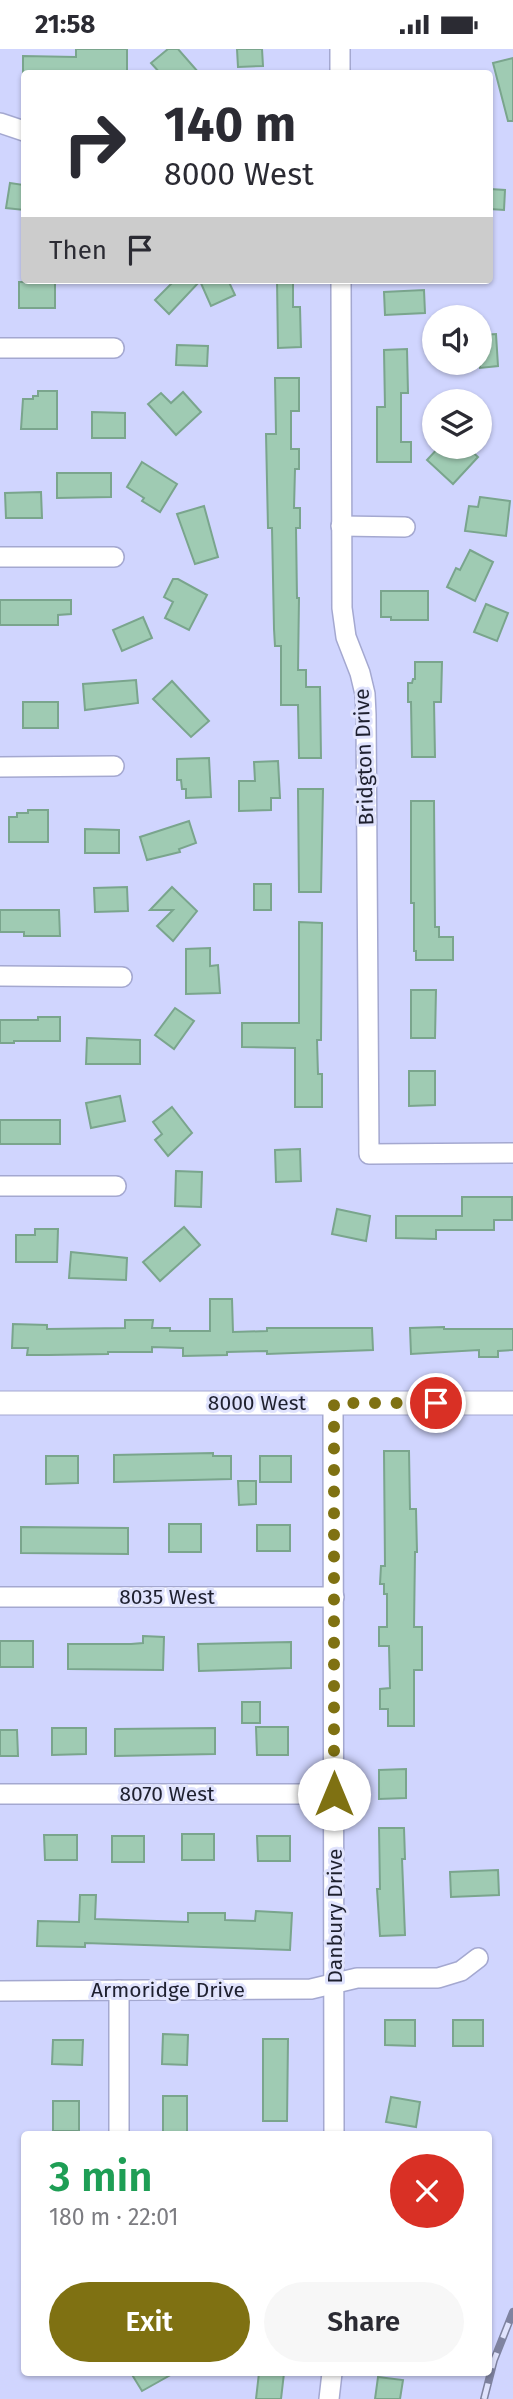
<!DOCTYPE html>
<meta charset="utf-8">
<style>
body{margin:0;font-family:"Fira Sans",sans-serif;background:#f7f7f7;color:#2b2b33;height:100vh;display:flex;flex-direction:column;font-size:26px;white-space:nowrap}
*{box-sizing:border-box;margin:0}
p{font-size:23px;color:#7c7c81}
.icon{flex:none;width:38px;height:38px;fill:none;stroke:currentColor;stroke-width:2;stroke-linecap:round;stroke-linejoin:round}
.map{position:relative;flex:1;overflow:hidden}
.panel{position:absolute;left:21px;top:2082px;width:471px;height:245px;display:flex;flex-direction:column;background:#fff;border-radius:7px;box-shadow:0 2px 5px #0004}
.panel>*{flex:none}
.hud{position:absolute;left:21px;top:21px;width:472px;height:214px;border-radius:7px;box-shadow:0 2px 5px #0004;background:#fff;color:#2b2b33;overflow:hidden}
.controls{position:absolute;left:422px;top:256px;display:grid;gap:14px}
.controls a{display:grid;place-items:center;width:70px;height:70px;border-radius:50%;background:#fff;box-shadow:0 2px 5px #0004;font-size:35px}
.pin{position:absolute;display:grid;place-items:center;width:60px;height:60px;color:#fff;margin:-30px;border:4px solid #fff;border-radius:50%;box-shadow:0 2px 7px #0007}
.me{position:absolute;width:77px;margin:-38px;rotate:0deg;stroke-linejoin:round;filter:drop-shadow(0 0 5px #0008)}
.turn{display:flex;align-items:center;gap:24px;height:147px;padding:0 28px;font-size:32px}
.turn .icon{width:91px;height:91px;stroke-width:2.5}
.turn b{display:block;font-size:49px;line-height:60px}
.then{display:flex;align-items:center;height:66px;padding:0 28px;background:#0003;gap:14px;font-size:26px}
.round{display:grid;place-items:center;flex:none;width:74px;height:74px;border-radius:37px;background:#f7f7f7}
.overview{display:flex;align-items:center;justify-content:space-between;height:119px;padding:0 28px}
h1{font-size:42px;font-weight:600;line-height:52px;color:#1e9e55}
.action{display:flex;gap:14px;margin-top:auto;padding:14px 28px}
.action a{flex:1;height:80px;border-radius:42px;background:#7f7112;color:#fff;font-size:28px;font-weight:600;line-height:80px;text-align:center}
.action a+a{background:#f7f7f7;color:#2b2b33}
.status{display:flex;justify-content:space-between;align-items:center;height:49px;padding:0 35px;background:#fff;direction:ltr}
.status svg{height:19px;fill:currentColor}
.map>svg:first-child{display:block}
.building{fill:#9fcbb3;stroke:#7aa58d;stroke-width:2}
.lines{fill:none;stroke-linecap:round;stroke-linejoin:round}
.minor-casing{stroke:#a4a8d0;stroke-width:22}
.tertiary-casing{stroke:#a4a8d0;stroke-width:25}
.minor{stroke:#fff;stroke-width:19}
.tertiary{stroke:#fff;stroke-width:23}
.rail-casing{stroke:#7f83a0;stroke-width:8}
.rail{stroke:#e0e3fd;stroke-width:5;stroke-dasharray:16;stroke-linecap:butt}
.route{stroke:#7f7112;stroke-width:12;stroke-dasharray:0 21.6}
.labels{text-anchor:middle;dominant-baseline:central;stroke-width:6;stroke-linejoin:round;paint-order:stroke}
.street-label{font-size:21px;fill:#1e202f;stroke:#e0e3fd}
</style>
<div class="status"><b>21:58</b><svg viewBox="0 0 49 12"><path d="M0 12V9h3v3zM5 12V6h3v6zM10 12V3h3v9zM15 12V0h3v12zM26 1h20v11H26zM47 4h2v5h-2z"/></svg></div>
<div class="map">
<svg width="513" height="2350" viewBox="0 0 513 2350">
<rect width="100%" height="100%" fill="#d0d5fe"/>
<g class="building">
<path d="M76,0H127V24L23,25V7L76,8Z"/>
<path d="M168,0H178L199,24H160L151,14Z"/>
<path d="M237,0H262L263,17L238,18Z"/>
<path d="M513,9V72H508L493,14Z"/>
<path d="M10,134L24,136V161L6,159Z"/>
<path d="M490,140L505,141L504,161L490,160Z"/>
<path d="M175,231H228L235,246L211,257L200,232L169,265L155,251Z"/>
<path d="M277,231H293V258H300L301,298L278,299Z"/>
<rect x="19" y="233" width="36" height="26"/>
<path d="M424,241L425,264L385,266L384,243Z"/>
<path d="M496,285L498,317L480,319V286Z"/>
<path d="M177,296L208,297L207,317L176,316Z"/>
<path d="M407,300L408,344H401V393H411V413H377V358H385L384,301Z"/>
<path d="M275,329H299V362H291V400H299V420H295L294,459H300V479H296L297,549H299L298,621H306V638H320L321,709H299L298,656H281V597H275L274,580L272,479H268L266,385H276Z"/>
<path d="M38,342H57V380H21L23,350H33V347H38Z"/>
<path d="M183,343L201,363L176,386L148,355L161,344L171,354Z"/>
<path d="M92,363L125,364V389H92Z"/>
<path d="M440,397H466L478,408L453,435L427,411Z"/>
<path d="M142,413L177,435L160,463L142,452L144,449L127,438Z"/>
<path d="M57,424H111V448L57,449Z"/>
<path d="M41,443L42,469H6L5,444Z"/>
<path d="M480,448L510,452L506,487L465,482L469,457L478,458Z"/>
<path d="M204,457L218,508L195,515L177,465Z"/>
<path d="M470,501L493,513L475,552L447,538L456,519L460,521Z"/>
<path d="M173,530H178L207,546L189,581L165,569L173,553L164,548Z"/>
<path d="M381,542H428V571H391V568H381Z"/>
<path d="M0,551H71V565L58,566V576H0Z"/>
<path d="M486,555L508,564L497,592L474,583Z"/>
<path d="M143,568L152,589L122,602L113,581Z"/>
<path d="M415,613H442L441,653H434L435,708H412L411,653H408V634H412L413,630H415Z"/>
<path d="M136,631L138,654L85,661L83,635Z"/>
<path d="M172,632L209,672L191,688L153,650Z"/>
<rect x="23" y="653" width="35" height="26"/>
<path d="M209,709L211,748L186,749V740H182L181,731H177V710Z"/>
<path d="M278,712L280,749H271V761L239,762V732H255L254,713Z"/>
<path d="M298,740H323L321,843H299Z"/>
<path d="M411,752H434L435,878H439V888H453V911H416V902H414V854H411Z"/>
<path d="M28,761H48V793H9V768H17V764H28Z"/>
<path d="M189,772L196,794L179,800L180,803L147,811L140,788Z"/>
<path d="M85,780L119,781V804H85Z"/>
<rect x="254" y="835" width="17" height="26"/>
<path d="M127,838L128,862L95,863L94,839Z"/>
<path d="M172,838L197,862L173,892L157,877L173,861H150Z"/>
<path d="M0,861H59L60,887H24V883H0Z"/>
<path d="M299,873L322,874L321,991H317L318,1025H322V1058H295V999L242,998V974H299Z"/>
<path d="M210,899V917L218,916L220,944L186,945V900Z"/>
<path d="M411,941H436L435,989H411Z"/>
<path d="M175,959L194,972L174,1000L155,986Z"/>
<path d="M38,968H60V992H14V994H0V971H38Z"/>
<path d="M87,989L140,991V1015H86Z"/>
<path d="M409,1022H435V1056L409,1057Z"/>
<path d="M120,1047L125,1072L91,1079L86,1054Z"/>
<path d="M172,1058L192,1084L168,1107L155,1091L162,1085L153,1073Z"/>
<rect x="0" y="1071" width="60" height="24"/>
<path d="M300,1100L301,1132L276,1133L275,1101Z"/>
<path d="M176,1122L202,1123L201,1158L175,1157Z"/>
<path d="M462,1148H512V1171H494V1181H436V1190L396,1189V1167H462Z"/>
<path d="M337,1160L370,1167L366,1192L332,1185Z"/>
<path d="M184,1178L200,1196L160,1232L143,1213Z"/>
<path d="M35,1180H58L57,1213H16V1186H35Z"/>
<path d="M71,1203L127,1209L126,1231L69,1229Z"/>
<path d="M210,1250H232L233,1283L267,1282V1279H372L373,1301L267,1305V1302L227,1303V1306L183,1307V1299L152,1298V1303H108V1305L48,1306H27L28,1299H12L13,1275L47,1276V1280L125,1279V1271H153L152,1279H170V1282H210Z"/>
<path d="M444,1278V1280H513V1301L498,1302V1308H479V1301L411,1305L410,1279Z"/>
<path d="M384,1402H409L410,1460H416L417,1503H415L414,1578H422V1621H414V1677H388V1660H380V1640L390,1639L389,1597H379V1578H387V1545H384V1535H380L381,1517H385Z"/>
<path d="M213,1404V1407H231V1430L114,1433V1406Z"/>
<path d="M46,1407H78V1434L46,1435Z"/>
<rect x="260" y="1407" width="31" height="26"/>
<path d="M238,1432H256V1455L239,1456Z"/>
<rect x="169" y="1475" width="32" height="28"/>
<rect x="257" y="1476" width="33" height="26"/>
<path d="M21,1478L128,1479V1505L21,1504Z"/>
<path d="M143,1587L164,1588L163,1621L68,1620V1595H131L143,1594Z"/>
<rect x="0" y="1592" width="33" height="26"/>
<path d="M291,1593V1619L199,1622L198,1595Z"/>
<rect x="242" y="1653" width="18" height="21"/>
<path d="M256,1678H288V1706H257Z"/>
<path d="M52,1679H86V1705L52,1706Z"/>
<path d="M215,1679V1705L115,1707V1680Z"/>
<path d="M0,1681H17L18,1707H0Z"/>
<path d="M406,1720V1749L379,1750V1721Z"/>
<path d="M379,1779H404L405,1810H402L405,1886L380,1887L377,1840H380Z"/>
<rect x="182" y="1785" width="32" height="26"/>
<path d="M44,1786H77V1811H45Z"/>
<rect x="112" y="1787" width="32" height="26"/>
<path d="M257,1787H290V1812H258Z"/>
<path d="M498,1821L499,1846L451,1848L450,1823Z"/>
<path d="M80,1846H96L95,1870L188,1873V1864H225V1871L255,1872L256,1862L292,1864L290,1901L85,1894V1898L37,1897L38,1872L79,1873Z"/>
<path d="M385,1971H415V1997L385,1996Z"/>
<rect x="453" y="1971" width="30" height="26"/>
<path d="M163,1985L188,1986L187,2016L162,2015Z"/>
<path d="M263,1990H288L287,2072H263Z"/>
<path d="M53,1991H83L82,2016L52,2015Z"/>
<rect x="163" y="2047" width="24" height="39"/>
<path d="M391,2048L420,2053L416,2078L386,2073Z"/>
<rect x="53" y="2052" width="26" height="30"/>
<path d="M131,2324H174L142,2342Z"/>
<path d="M259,2324H284L281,2350H256Z"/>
<path d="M378,2328L403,2331L400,2350H375Z"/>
</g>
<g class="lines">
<g class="minor-casing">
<g id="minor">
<path d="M340,0V24"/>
<path d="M0,74L24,82"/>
<path d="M341,231L342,559L346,588L360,624L365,645L366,666L369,1105L513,1104"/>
<path d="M0,299H114"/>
<path d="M341,477L405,478"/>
<path d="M0,508H114"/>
<path d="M0,718L114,717"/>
<path d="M0,927L122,928"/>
<path d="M0,1137H116"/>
<path d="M333,1354L334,2086"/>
<path d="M0,1548H334"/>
<path d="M0,1745H334"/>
<path d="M0,1942L311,1940L357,1929H438L461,1922L478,1909"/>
<path d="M119,2086V1941"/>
<path d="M329,2350L332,2324"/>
</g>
</g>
<g class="tertiary-casing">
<path id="tertiary" d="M0,1354H513"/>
</g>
<use href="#minor" class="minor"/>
<use href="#tertiary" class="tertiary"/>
<g class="rail-casing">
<path id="rail" d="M484,2350L494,2311L513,2263"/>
</g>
<use href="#rail" class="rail"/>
</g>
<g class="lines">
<path class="route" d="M334,1745V1354H436"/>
</g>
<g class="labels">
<g class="street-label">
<text transform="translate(364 708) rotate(-92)">Bridgton Drive</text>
<text x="257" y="1354">8000 West</text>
<text x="167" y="1548">8035 West</text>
<text x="167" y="1745">8070 West</text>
<text transform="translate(335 1867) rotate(-90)">Danbury Drive</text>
<text x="168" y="1941">Armoridge Drive</text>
</g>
</g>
</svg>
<div class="controls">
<a><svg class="icon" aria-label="sound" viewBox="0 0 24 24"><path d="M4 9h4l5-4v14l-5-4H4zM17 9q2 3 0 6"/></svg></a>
<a><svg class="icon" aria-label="layers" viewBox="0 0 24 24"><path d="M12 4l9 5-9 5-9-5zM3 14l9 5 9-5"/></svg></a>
</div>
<div class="pin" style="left:436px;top:1354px;background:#d93025"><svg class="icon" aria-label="arrive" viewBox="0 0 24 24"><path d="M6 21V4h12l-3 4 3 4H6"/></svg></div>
<svg class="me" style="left:334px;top:1745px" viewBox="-20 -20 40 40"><circle r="19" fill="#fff"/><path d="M0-13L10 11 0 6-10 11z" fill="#7f7112"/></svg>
<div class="hud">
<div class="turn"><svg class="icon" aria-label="right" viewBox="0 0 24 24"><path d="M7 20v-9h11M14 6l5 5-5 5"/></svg><div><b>140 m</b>8000 West</div></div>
<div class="then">Then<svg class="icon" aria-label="arrive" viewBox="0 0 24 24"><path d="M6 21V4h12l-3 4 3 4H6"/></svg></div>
</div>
<section class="panel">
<div class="overview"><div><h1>3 min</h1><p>180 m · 22:01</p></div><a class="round" style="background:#d93025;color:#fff"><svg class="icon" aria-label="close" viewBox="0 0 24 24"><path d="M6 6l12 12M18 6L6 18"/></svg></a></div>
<div class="action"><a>Exit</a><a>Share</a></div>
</section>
</div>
